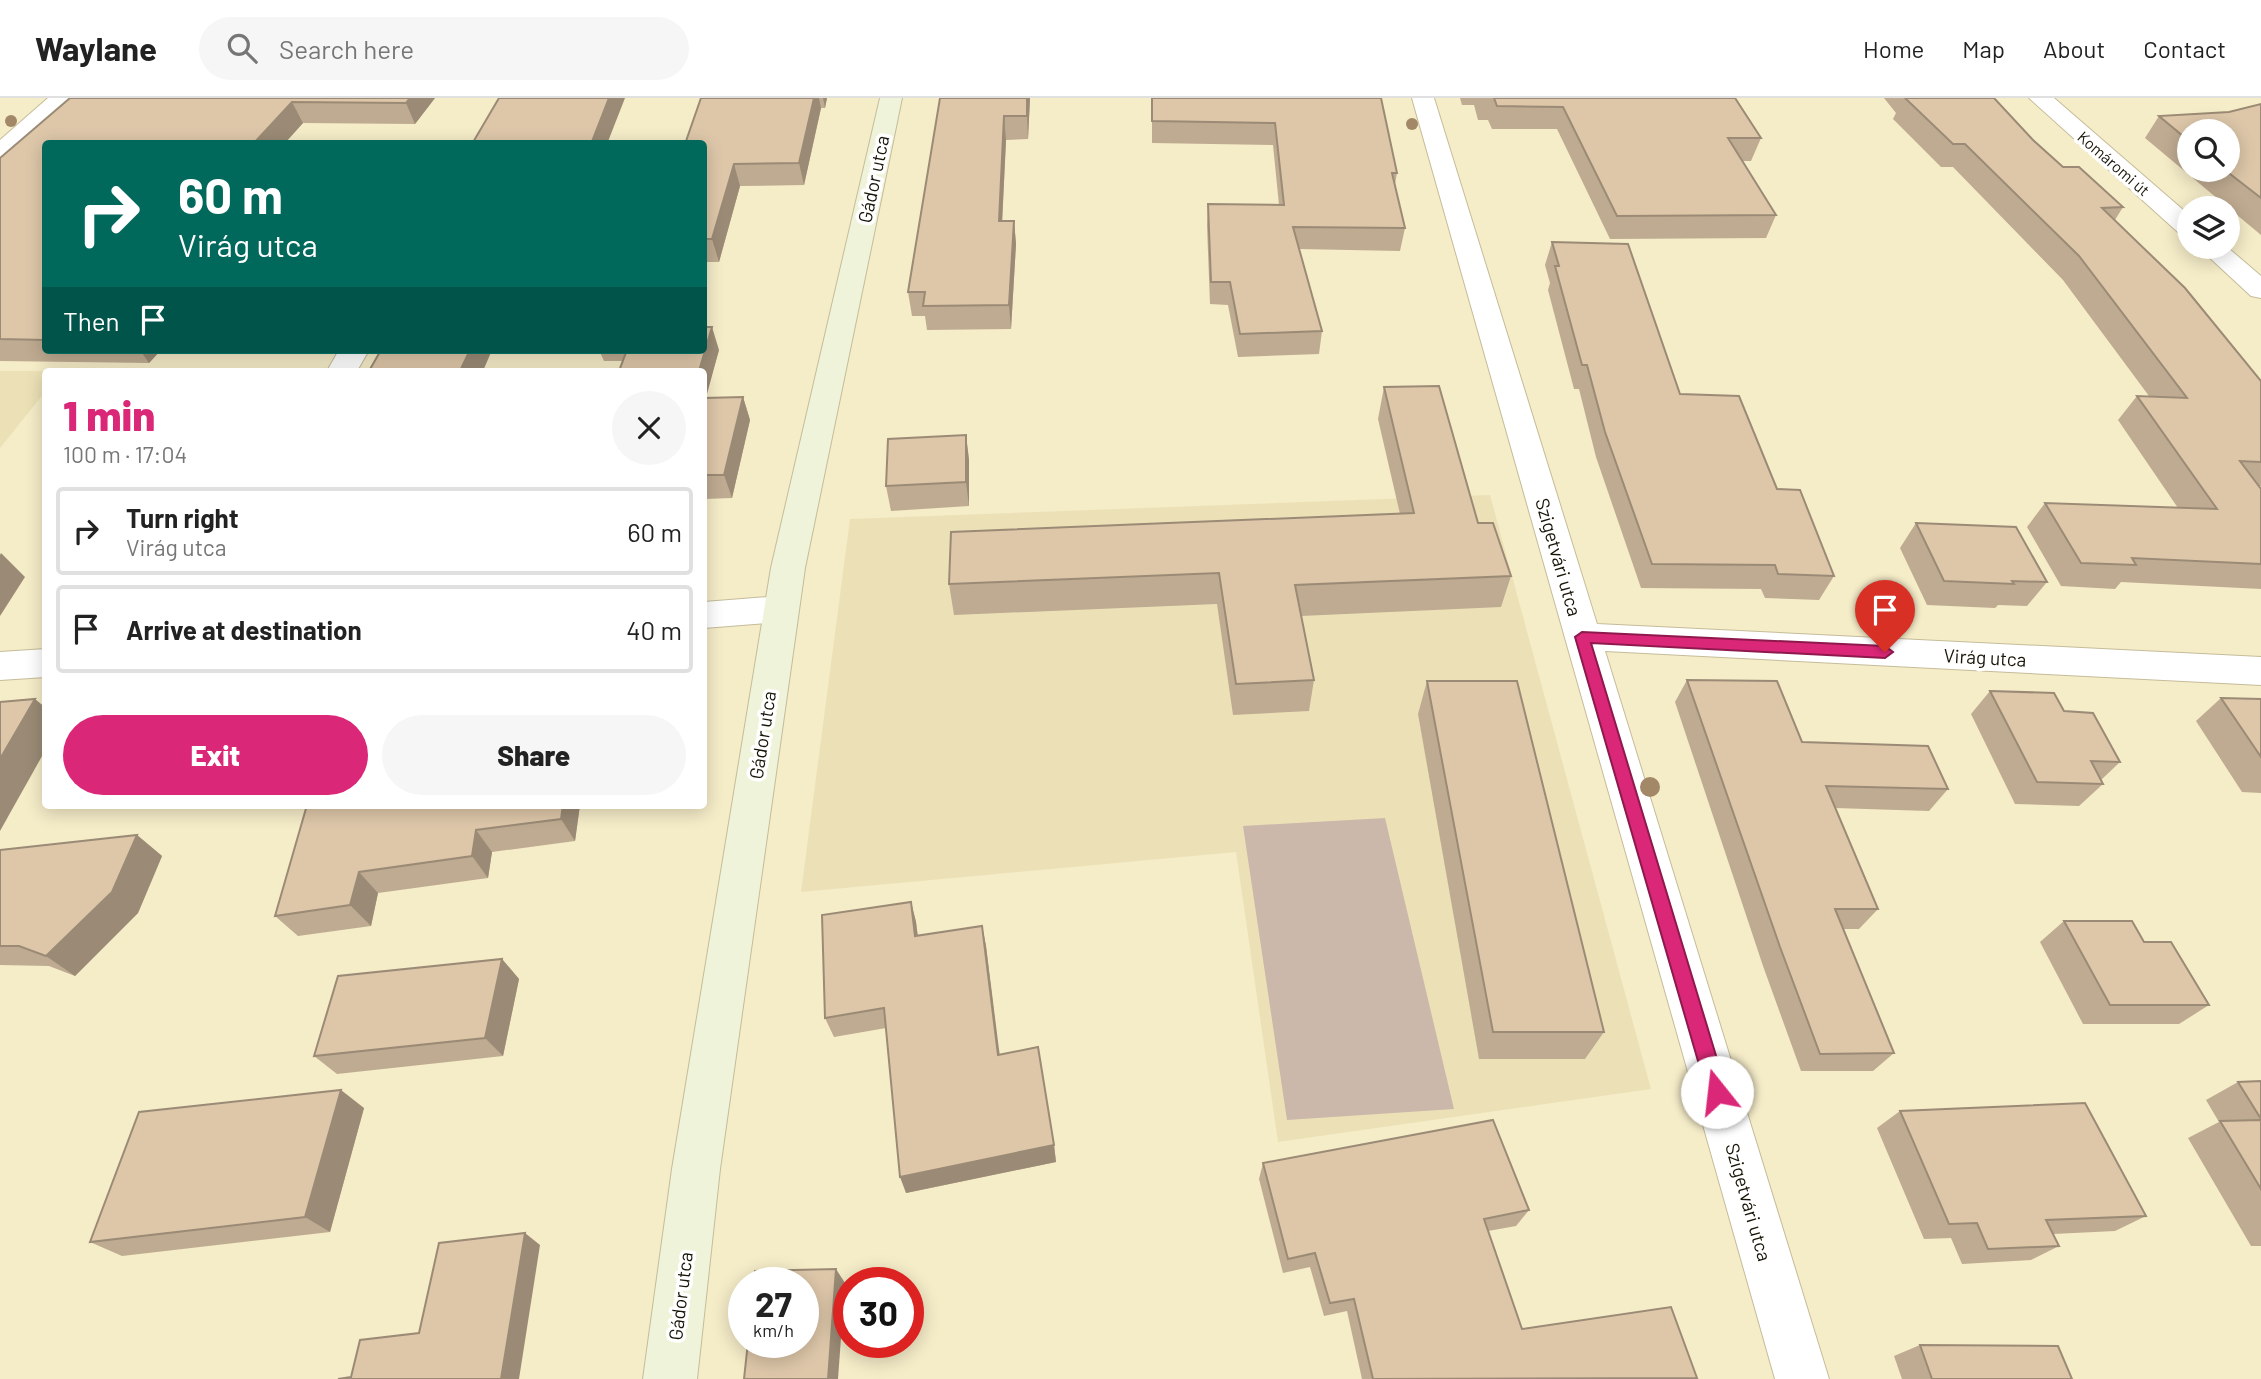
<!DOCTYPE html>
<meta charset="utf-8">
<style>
body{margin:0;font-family:Barlow,sans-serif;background:#f6f6f6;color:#222;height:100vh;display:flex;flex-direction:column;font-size:26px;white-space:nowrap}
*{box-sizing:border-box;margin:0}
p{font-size:23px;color:#767676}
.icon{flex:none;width:38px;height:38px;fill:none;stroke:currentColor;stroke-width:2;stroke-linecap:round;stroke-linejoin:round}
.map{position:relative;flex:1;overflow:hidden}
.drawer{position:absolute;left:42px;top:270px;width:665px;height:441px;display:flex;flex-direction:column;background:#fff;border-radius:7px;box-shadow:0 4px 18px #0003}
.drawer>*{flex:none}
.top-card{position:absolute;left:42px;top:42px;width:665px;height:214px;border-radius:7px;box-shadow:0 4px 18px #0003;background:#00695c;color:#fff;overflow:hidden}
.tools{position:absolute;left:2177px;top:21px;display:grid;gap:14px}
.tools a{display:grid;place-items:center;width:63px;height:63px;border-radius:50%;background:#fff;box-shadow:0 4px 18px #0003;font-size:35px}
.speed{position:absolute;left:728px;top:1169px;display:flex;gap:14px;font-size:35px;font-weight:700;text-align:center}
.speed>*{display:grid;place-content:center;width:91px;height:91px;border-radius:50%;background:#fff;box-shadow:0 4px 18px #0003;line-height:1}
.speed small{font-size:18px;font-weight:400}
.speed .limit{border:10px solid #d22;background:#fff;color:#111}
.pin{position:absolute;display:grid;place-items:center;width:60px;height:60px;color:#fff;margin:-72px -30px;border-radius:50% 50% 50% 0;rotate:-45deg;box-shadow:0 0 7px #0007}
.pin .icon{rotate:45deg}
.me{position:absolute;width:77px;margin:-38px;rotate:344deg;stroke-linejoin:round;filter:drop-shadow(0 0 5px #0008)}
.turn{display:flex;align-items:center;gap:24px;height:147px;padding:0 21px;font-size:32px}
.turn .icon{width:91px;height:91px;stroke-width:2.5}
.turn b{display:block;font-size:49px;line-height:60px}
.then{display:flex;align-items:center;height:66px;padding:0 21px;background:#0003;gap:14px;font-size:26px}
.round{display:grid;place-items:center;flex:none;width:74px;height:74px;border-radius:37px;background:#f6f6f6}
.overview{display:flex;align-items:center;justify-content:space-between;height:119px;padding:0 21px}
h1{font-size:42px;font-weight:800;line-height:52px;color:#db2777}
.primary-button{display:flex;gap:14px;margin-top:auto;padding:14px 21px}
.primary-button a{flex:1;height:80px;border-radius:42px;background:#db2777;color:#fff;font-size:28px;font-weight:800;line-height:80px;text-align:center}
.primary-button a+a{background:#f6f6f6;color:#222}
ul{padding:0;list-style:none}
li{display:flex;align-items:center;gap:21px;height:88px;margin:0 14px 10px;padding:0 7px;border:4px solid #e0e0e0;border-radius:7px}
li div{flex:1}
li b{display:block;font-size:26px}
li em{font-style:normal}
header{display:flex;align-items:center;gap:42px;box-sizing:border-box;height:98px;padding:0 35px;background:#fff;border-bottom:2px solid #e0e0e0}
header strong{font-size:33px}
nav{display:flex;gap:38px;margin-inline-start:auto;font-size:24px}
.search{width:490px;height:63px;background:#f6f6f6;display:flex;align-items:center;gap:18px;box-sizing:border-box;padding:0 24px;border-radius:38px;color:#767676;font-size:26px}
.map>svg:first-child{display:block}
.built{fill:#ece1b6}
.green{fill:#ccb7ab}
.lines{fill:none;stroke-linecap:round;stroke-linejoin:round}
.street-casing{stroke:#c5bc9a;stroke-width:2}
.secondary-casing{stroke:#c5bc9a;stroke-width:2}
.street{fill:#fff;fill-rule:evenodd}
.secondary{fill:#eef3da;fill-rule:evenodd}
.tree{fill:#a38868}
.wall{fill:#bfab91;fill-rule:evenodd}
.shaded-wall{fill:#9b8b76}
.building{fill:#dec7a9;stroke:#9b8b76;stroke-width:2}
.route{fill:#db2777;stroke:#8e194d;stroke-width:2}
.labels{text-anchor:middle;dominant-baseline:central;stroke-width:7;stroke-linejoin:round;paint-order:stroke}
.far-street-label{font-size:16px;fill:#181508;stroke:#fff}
.street-label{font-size:19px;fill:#181508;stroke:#fff}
</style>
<header>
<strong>Waylane</strong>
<div class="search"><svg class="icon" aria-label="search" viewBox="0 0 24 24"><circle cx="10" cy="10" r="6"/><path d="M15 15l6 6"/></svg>Search here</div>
<nav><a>Home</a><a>Map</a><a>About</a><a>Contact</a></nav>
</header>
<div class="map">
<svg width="2261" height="1281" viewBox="0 0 2261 1281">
<rect width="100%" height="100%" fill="#f5ecc8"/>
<g class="built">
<path d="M0,273H46L45,294L0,350Z"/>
<path d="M1490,397L1651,991L1278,1044L1236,754L801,794L850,421Z"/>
</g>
<path class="green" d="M1385,720L1454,1011L1287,1022L1243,728Z"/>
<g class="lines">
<g class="street-casing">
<g id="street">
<path d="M48,0H73L9,60L0,62V42Z"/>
<path d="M1412,0H1434L1597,526L2261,559V587L1605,553L1829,1281H1775Z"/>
<path d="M2029,0H2054L2189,117V138L2180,136Z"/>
<path d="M2198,149H2227L2261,178V200L2251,198Z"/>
<path d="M339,252H369L357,273H327Z"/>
<path d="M781,498L793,502L799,511L793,520L781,524L704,530V504Z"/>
<path d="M46,551V579L0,582V554Z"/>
</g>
</g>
<g class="secondary-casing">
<path id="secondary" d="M880,0H902L805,470L720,1071L697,1281H643L672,1071L771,470Z"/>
</g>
<use href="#street" class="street"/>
<use href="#secondary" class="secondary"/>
</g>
<g class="tree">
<circle cx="11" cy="23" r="6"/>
<circle cx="1412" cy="26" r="6"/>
<circle cx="1650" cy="689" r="10"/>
</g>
<g class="wall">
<path d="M70,0H435L415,26L303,25L284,46H46V252H161L149,265L0,263V60Z"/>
<path d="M701,0H827L825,10H821L804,87L740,88L719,164H704V46Z"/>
<path d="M940,0H1030L1028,41L1006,42L1002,123H1014L1016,146L1011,231L927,232L925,218H912L908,194Z"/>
<path d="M1152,0H1381L1397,75L1395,86L1405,130L1400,153L1299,151L1322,233L1319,256L1238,259L1228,207L1210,206L1207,128L1208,106L1279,107L1273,47L1152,45Z"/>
<path d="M1460,0H1735L1761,40L1751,63H1742L1776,117L1766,140L1610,141L1557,31H1492L1488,22H1478L1474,7H1462Z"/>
<path d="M1884,0H1994L2033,42L2063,69L2123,109L2115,122L2261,283V388H2259L2261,391V491L2121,484L2115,491L2061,488L2027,429L2045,405L2178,410L2118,322L2137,298H2149L2063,182L1953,69H1941L1893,21L1896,15Z"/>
<path d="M2261,6V137L2145,40L2159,18L2229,14ZM2189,33L2228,72H2189Z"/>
<path d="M1552,144L1680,296L1777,391L1834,478L1819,502L1765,500L1761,491L1641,490L1596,359L1579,291H1574L1548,192L1550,185L1545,167Z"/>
<path d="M599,252H719L705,300L743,299L750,322L732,400L704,401V273L623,263H604Z"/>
<path d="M1384,289L1478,425L1511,478L1501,509L1301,518L1314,582L1309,613L1233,617L1217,506L954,517L949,486L1400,416L1378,321Z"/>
<path d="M966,337L969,362V408L891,413L886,388Z"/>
<path d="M1916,425L2047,484L2027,508L1998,507L1995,510L1927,507L1900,450Z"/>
<path d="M1687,582L1802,644L1948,691L1929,713L1835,710L1878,811L1859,831H1843L1894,955L1873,973H1801L1763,868L1675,604Z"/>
<path d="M1427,583L1604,934L1585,961H1479L1418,616Z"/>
<path d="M1990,593L2064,613L2120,664L2101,682L2103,686L2079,708L2015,706L1971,616Z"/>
<path d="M2221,600L2261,601V695L2242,694L2196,623Z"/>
<path d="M307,707H580L575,743L492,754L488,780L378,795L371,828L298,838L275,818Z"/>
<path d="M137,737L162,758L138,815L75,878L49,868L0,867V752Z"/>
<path d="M911,804L916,824L918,838L982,828L986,848L999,957L1054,1047L1056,1064L906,1095L886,930L834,939L825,920Z"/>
<path d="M2064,823L2144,844L2209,907L2179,926H2083L2040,844Z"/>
<path d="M502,861L519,881L503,958L337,976L314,958Z"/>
<path d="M2261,983V1148H2251L2188,1040L2219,1024L2206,1002L2238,984Z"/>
<path d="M364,1010L330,1134L122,1158L90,1144Z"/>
<path d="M1900,1013L2146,1118L2115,1133L2053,1136L2059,1148L2031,1162L1962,1166L1951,1140L1924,1141L1877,1030Z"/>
<path d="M1263,1065L1529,1112L1516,1128L1488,1133L1522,1231L1697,1280L1362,1281L1347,1213L1324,1218L1310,1169L1283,1175L1259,1081Z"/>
<path d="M1920,1247L2072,1281H1902L1894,1258Z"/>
</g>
<g class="shaded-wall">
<path d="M410,0H435L415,26L406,5Z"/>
<path d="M609,0H625L607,46H591Z"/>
<path d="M814,0H819L821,10L804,87L799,65Z"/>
<path d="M823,0H827L825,10Z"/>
<path d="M1027,0H1030L1028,41L1027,18Z"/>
<path d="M292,4L303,25L284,46H253Z"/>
<path d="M1004,18L1006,42L1001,147L999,123Z"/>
<path d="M734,66L740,88L719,164L712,141Z"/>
<path d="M1014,123L1016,146L1011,231L1009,207Z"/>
<path d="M712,229L719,252L704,307V273H699Z"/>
<path d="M140,252H161L149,265Z"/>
<path d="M470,252H492L483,273H460Z"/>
<path d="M743,299L750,322L732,400L724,377Z"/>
<path d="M966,337L969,362V408L966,384Z"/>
<path d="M1,455L25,479L0,518V457Z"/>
<path d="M35,601L46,610V651L0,733V661Z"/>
<path d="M563,707H580L575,743L561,721Z"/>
<path d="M476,732L492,754L488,780L472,758Z"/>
<path d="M137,737L162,758L138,815L75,878L46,858Z"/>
<path d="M359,774L378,795L371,828L350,807Z"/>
<path d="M911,804L916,824L920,859L915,838Z"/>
<path d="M982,828L986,848L1002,975L998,957Z"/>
<path d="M502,861L519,881L503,958L485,940Z"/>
<path d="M341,992L364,1010L330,1134L305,1119Z"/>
<path d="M1054,1047L1056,1064L906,1095L900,1079Z"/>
<path d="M525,1135L540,1147L519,1281H501Z"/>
<path d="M836,1171L845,1185L838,1281H828Z"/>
</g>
<g class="building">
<path d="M70,0H410L406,5L292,4L253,46H46V242L0,241V60Z"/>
<path d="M499,0H609L591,46H472Z"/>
<path d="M701,0H814L799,65L734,66L712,141H704V46H685Z"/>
<path d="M940,0H1027V18H1004L999,123H1014L1009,207L923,208L925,194H908Z"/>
<path d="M1152,0H1381L1397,75H1392L1405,130L1293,129L1322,233L1240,236L1230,184H1211L1208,106L1284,107L1275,25L1152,23Z"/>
<path d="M1494,0H1735L1761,40H1728L1776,117L1617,118L1563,9L1497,8Z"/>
<path d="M1905,0H1994L2033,42L2063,69H2079L2123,109L2102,110L2185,190L2261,283V364L2240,363L2261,391V466L2132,460L2136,467L2081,465L2045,405L2217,411L2137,298L2187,300L2079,158L1965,46H1953Z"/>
<path d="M2261,6V100L2225,72H2228V33H2189V43L2159,18L2229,14Z"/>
<path d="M1552,144L1628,146L1680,296L1739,298L1777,391L1800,392L1834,478L1778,476L1775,467L1652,466L1605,334L1587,267H1582L1555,168H1559Z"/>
<path d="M704,229H712L699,273H619L627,252H704Z"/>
<path d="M381,252H470L460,273H369Z"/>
<path d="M1439,288L1478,425H1493L1511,478L1295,487L1314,582L1236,586L1219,475L949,486L951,434L1414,415L1384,289Z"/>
<path d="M743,299L724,377H704V300Z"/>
<path d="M966,337V384L886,388L888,341Z"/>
<path d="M1916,425L2016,429L2047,484L2012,483L2014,486L1944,483Z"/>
<path d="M1687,582L1777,583L1802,644L1928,648L1948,691L1826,688L1878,811H1835L1894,955L1820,956L1780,849Z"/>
<path d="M1427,583H1517L1604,934H1493Z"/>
<path d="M1990,593L2054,595L2064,613L2093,615L2120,664L2091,663L2103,686L2037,684Z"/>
<path d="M2221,600L2261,601V659Z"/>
<path d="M35,601L0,661V604Z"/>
<path d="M307,707H563L561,721L476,732L472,758L359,774L350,807L275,818Z"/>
<path d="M137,737L112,794L46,858L19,848H0V752Z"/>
<path d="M911,804L915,838L982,828L998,957L1038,949L1054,1047L900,1079L884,910L825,920L822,817Z"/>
<path d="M2064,823H2132L2144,844H2171L2209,907H2110Z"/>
<path d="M502,861L485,940L314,958L338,878Z"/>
<path d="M2261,983V1021L2238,984Z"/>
<path d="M341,992L305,1119L90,1144L139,1014Z"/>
<path d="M2085,1005L2146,1118L2046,1122L2059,1148L1988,1151L1977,1125L1949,1126L1900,1013Z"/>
<path d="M1493,1022L1529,1112L1484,1121L1522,1231L1671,1209L1697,1280L1373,1281L1354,1201L1330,1205L1315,1155L1288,1161L1263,1065Z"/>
<path d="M2261,1022V1091L2220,1023Z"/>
<path d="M525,1135L501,1281H338L351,1279L360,1242L419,1235L439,1145Z"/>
<path d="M836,1171L828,1281H744L748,1244H803V1185H754L755,1173Z"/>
<path d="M1920,1247L2058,1248L2072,1281H1932Z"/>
</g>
<path class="route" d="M1582,534L1885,548L1893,554L1885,560L1591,545L1727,994L1724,1001L1717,1004L1710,1001L1707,994L1575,539Z"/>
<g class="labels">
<g class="far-street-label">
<text transform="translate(2114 65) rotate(41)">Komáromi út</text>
</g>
<g class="street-label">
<text transform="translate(873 81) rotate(-78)">Gádor utca</text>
<text transform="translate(1559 459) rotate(74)">Szigetvári utca</text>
<text transform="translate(1985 559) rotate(3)">Virág utca</text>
<text transform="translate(762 637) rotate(-81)">Gádor utca</text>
<text transform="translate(1749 1104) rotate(74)">Szigetvári utca</text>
<text transform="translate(680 1198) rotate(-83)">Gádor utca</text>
</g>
</g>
</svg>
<div class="tools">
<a><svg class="icon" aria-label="search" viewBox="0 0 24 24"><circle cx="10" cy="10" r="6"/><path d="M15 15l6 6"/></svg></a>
<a><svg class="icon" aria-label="layers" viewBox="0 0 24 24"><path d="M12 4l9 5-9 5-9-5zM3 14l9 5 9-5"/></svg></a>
</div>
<div class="speed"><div>27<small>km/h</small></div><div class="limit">30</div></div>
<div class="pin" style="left:1885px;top:554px;background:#d93025"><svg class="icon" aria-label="arrive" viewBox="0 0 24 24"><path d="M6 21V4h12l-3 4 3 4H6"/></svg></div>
<svg class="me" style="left:1717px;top:994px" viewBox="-20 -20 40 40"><circle r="19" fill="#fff"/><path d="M0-13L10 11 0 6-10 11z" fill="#db2777"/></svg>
<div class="top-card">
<div class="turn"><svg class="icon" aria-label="right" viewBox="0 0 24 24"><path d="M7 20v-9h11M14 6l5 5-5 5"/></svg><div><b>60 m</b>Virág utca</div></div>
<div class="then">Then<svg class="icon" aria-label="arrive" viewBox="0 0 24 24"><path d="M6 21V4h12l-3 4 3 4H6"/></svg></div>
</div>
<section class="drawer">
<div class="overview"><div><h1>1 min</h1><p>100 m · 17:04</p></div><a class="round"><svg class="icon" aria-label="close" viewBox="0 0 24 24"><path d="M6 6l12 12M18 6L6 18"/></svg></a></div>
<ul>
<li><svg class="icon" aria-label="right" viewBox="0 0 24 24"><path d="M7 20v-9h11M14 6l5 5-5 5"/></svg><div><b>Turn right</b><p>Virág utca</p></div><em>60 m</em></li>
<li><svg class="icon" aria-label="arrive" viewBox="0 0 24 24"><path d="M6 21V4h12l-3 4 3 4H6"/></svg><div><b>Arrive at destination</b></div><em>40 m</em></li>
</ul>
<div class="primary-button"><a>Exit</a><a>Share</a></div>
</section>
</div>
